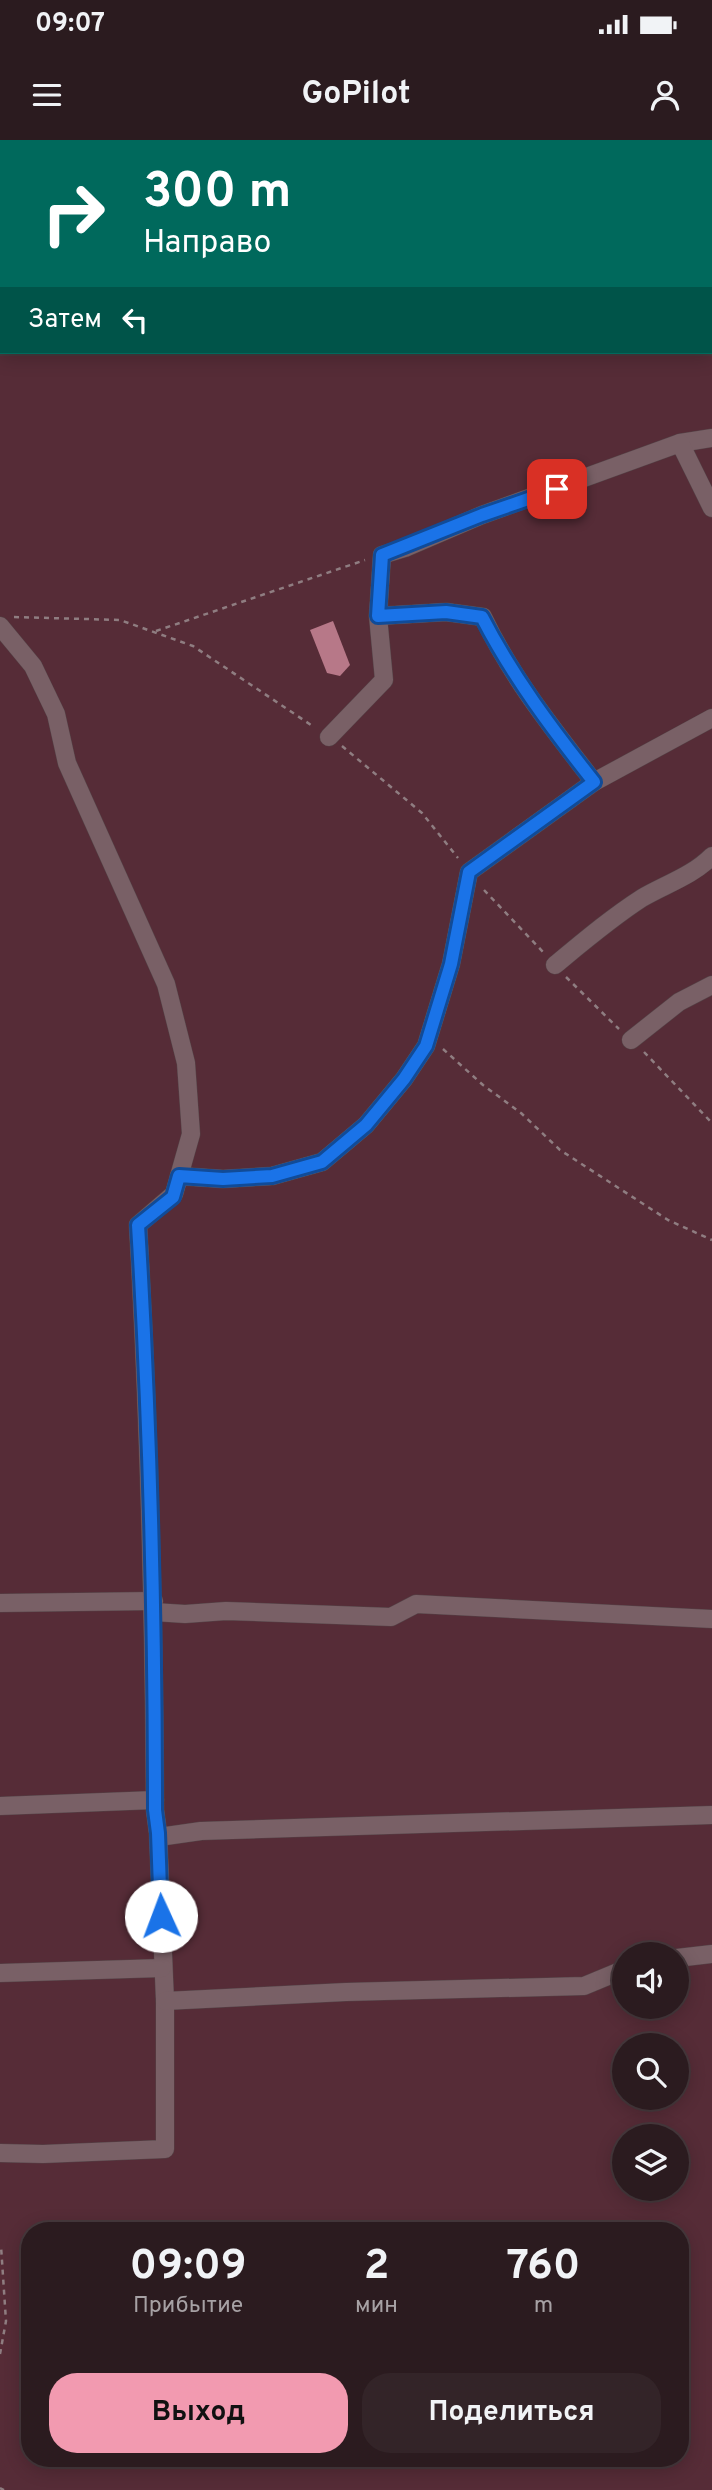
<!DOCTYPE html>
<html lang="ru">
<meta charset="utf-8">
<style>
body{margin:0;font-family:Overpass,sans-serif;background:#332428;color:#f1f3f6;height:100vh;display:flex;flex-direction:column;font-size:26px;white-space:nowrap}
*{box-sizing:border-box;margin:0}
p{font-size:23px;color:#a6a1a4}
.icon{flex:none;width:38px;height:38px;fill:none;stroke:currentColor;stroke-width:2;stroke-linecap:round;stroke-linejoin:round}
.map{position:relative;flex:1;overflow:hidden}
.details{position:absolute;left:21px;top:2082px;width:668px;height:245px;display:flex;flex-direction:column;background:#2b1b1f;border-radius:28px;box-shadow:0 4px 18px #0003,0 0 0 2px #47393d}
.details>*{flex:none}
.top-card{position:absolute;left:0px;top:0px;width:712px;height:214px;box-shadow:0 4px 18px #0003,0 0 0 2px #47393d;background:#00695c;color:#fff;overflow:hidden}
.controls{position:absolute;left:612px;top:1802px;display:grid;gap:14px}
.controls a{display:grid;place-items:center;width:77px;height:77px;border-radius:50%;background:#2b1b1f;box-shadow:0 4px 18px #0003,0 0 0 2px #47393d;font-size:35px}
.pin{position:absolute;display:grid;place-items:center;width:60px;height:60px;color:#fff;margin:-30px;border-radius:14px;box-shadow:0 4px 10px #0006}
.me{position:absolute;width:77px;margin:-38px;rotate:358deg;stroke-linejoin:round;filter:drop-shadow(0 0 5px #0008)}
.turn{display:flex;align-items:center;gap:24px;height:147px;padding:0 28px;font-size:32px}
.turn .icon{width:91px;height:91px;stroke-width:2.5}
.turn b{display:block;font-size:49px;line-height:60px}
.then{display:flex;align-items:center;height:66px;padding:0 28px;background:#0003;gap:14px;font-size:26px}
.eta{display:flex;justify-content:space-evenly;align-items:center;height:119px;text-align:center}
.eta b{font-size:42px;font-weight:700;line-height:49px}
.button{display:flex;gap:14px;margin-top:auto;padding:14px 28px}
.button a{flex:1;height:80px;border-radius:28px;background:#f29ab0;color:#111;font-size:28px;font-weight:700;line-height:80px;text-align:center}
.button a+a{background:#332428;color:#f1f3f6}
.status{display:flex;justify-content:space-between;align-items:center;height:49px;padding:0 35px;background:#2b1b1f;direction:ltr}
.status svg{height:19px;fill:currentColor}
header{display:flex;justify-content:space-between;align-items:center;height:91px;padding:0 28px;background:#2b1b1f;font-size:32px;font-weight:700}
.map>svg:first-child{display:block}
.green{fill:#562c37;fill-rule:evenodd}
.building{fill:#b77888}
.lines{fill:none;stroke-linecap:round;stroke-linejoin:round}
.minor-casing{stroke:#544347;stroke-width:19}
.path{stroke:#8f7d81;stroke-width:2.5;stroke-dasharray:5 5;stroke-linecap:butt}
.minor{stroke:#796066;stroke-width:18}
.route-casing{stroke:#114b97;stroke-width:18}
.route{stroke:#1a73e8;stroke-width:12}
</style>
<div class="status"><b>09:07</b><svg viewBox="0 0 49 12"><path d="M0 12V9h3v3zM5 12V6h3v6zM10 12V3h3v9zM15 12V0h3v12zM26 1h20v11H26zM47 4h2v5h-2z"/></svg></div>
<header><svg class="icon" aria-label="menu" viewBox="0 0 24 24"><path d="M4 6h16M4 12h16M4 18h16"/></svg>GoPilot<svg class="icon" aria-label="person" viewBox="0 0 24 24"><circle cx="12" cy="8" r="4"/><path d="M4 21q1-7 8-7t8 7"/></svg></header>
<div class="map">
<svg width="712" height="2350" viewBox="0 0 712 2350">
<rect width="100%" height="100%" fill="#392429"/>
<path class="green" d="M0,0H712V2350H0ZM2,2H710V212H2ZM625,1815H677V1867H625ZM625,1906H677V1958H625ZM625,1997H677V2049H625ZM30,2091H681V2319H30Z"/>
<path class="building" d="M333,481L350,525L340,536L327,533L310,490Z"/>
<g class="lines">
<g class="minor-casing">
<g id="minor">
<path d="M680,303L712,298"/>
<path d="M0,486L33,526L56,574L67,623L166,844L186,923L191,994L174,1054L138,1085C149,1280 154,1474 155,1670L158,1693L165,1861V2009L43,2014L0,2013"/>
<path d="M329,597L384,540L378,476L382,415L405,408L482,375L680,303L712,368"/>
<path d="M594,642L712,578"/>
<path d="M555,825C584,801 611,778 642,758C666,744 692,736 712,716"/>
<path d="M631,900L679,862L712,845"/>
<path d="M179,1036L223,1039L272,1036L322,1022L366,985L404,939L426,906L451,824L469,732L594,642C553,589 512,538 483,477L446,472L378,476"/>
<path d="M0,1463L154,1461"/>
<path d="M154,1472L185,1474L226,1471L391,1477L416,1464L712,1479"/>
<path d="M0,1666L155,1660"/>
<path d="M159,1697L201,1691L712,1675"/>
<path d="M677,1818L712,1814"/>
<path d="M0,1833L162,1828"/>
<path d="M165,1861L346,1852L584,1846L625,1829"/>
</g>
</g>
<g class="path">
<path d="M14,477L120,480L193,506L314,587"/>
<path d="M156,491L365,420"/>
<path d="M342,606L422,673L458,718"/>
<path d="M484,750L545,814"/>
<path d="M566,837L619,889"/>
<path d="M443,909L483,945L521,973L560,1010L668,1080L712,1100"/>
<path d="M644,912L712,983"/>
<path d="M0,2214L6,2181L1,2106"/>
<path d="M0,2348L4,2350"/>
</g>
<use href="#minor" class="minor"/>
</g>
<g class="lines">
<g class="route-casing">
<path id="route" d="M161,1776L158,1693L155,1670C155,1474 150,1280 138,1085L173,1057L179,1036L223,1039L272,1036L322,1022L366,985L404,939L426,906L451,824L469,732L594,642C552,589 513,537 482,477L446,472L378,476L382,415L482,375L557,349"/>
</g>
<use href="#route" class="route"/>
</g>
</svg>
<div class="controls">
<a><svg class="icon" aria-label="sound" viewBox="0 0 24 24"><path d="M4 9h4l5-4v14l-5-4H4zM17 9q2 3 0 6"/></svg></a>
<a><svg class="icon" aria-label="search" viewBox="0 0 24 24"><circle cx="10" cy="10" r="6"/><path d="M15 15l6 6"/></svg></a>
<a><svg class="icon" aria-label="layers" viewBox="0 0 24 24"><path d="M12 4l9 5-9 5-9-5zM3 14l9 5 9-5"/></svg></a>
</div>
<div class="pin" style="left:557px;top:349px;background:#d93025"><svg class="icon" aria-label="arrive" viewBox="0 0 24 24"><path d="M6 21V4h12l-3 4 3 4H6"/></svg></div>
<svg class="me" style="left:161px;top:1776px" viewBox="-20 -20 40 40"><circle r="19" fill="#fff"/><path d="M0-13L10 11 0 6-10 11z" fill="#1a73e8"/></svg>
<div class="top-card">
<div class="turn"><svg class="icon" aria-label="right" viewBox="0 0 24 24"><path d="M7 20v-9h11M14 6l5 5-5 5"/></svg><div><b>300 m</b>Направо</div></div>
<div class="then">Затем<svg class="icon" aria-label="left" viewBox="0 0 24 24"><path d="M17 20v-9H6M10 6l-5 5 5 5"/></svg></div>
</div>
<section class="details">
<div class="eta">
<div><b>09:09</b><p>Прибытие</p></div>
<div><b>2</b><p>мин</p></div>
<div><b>760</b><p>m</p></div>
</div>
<div class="button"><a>Выход</a><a>Поделиться</a></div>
</section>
</div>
